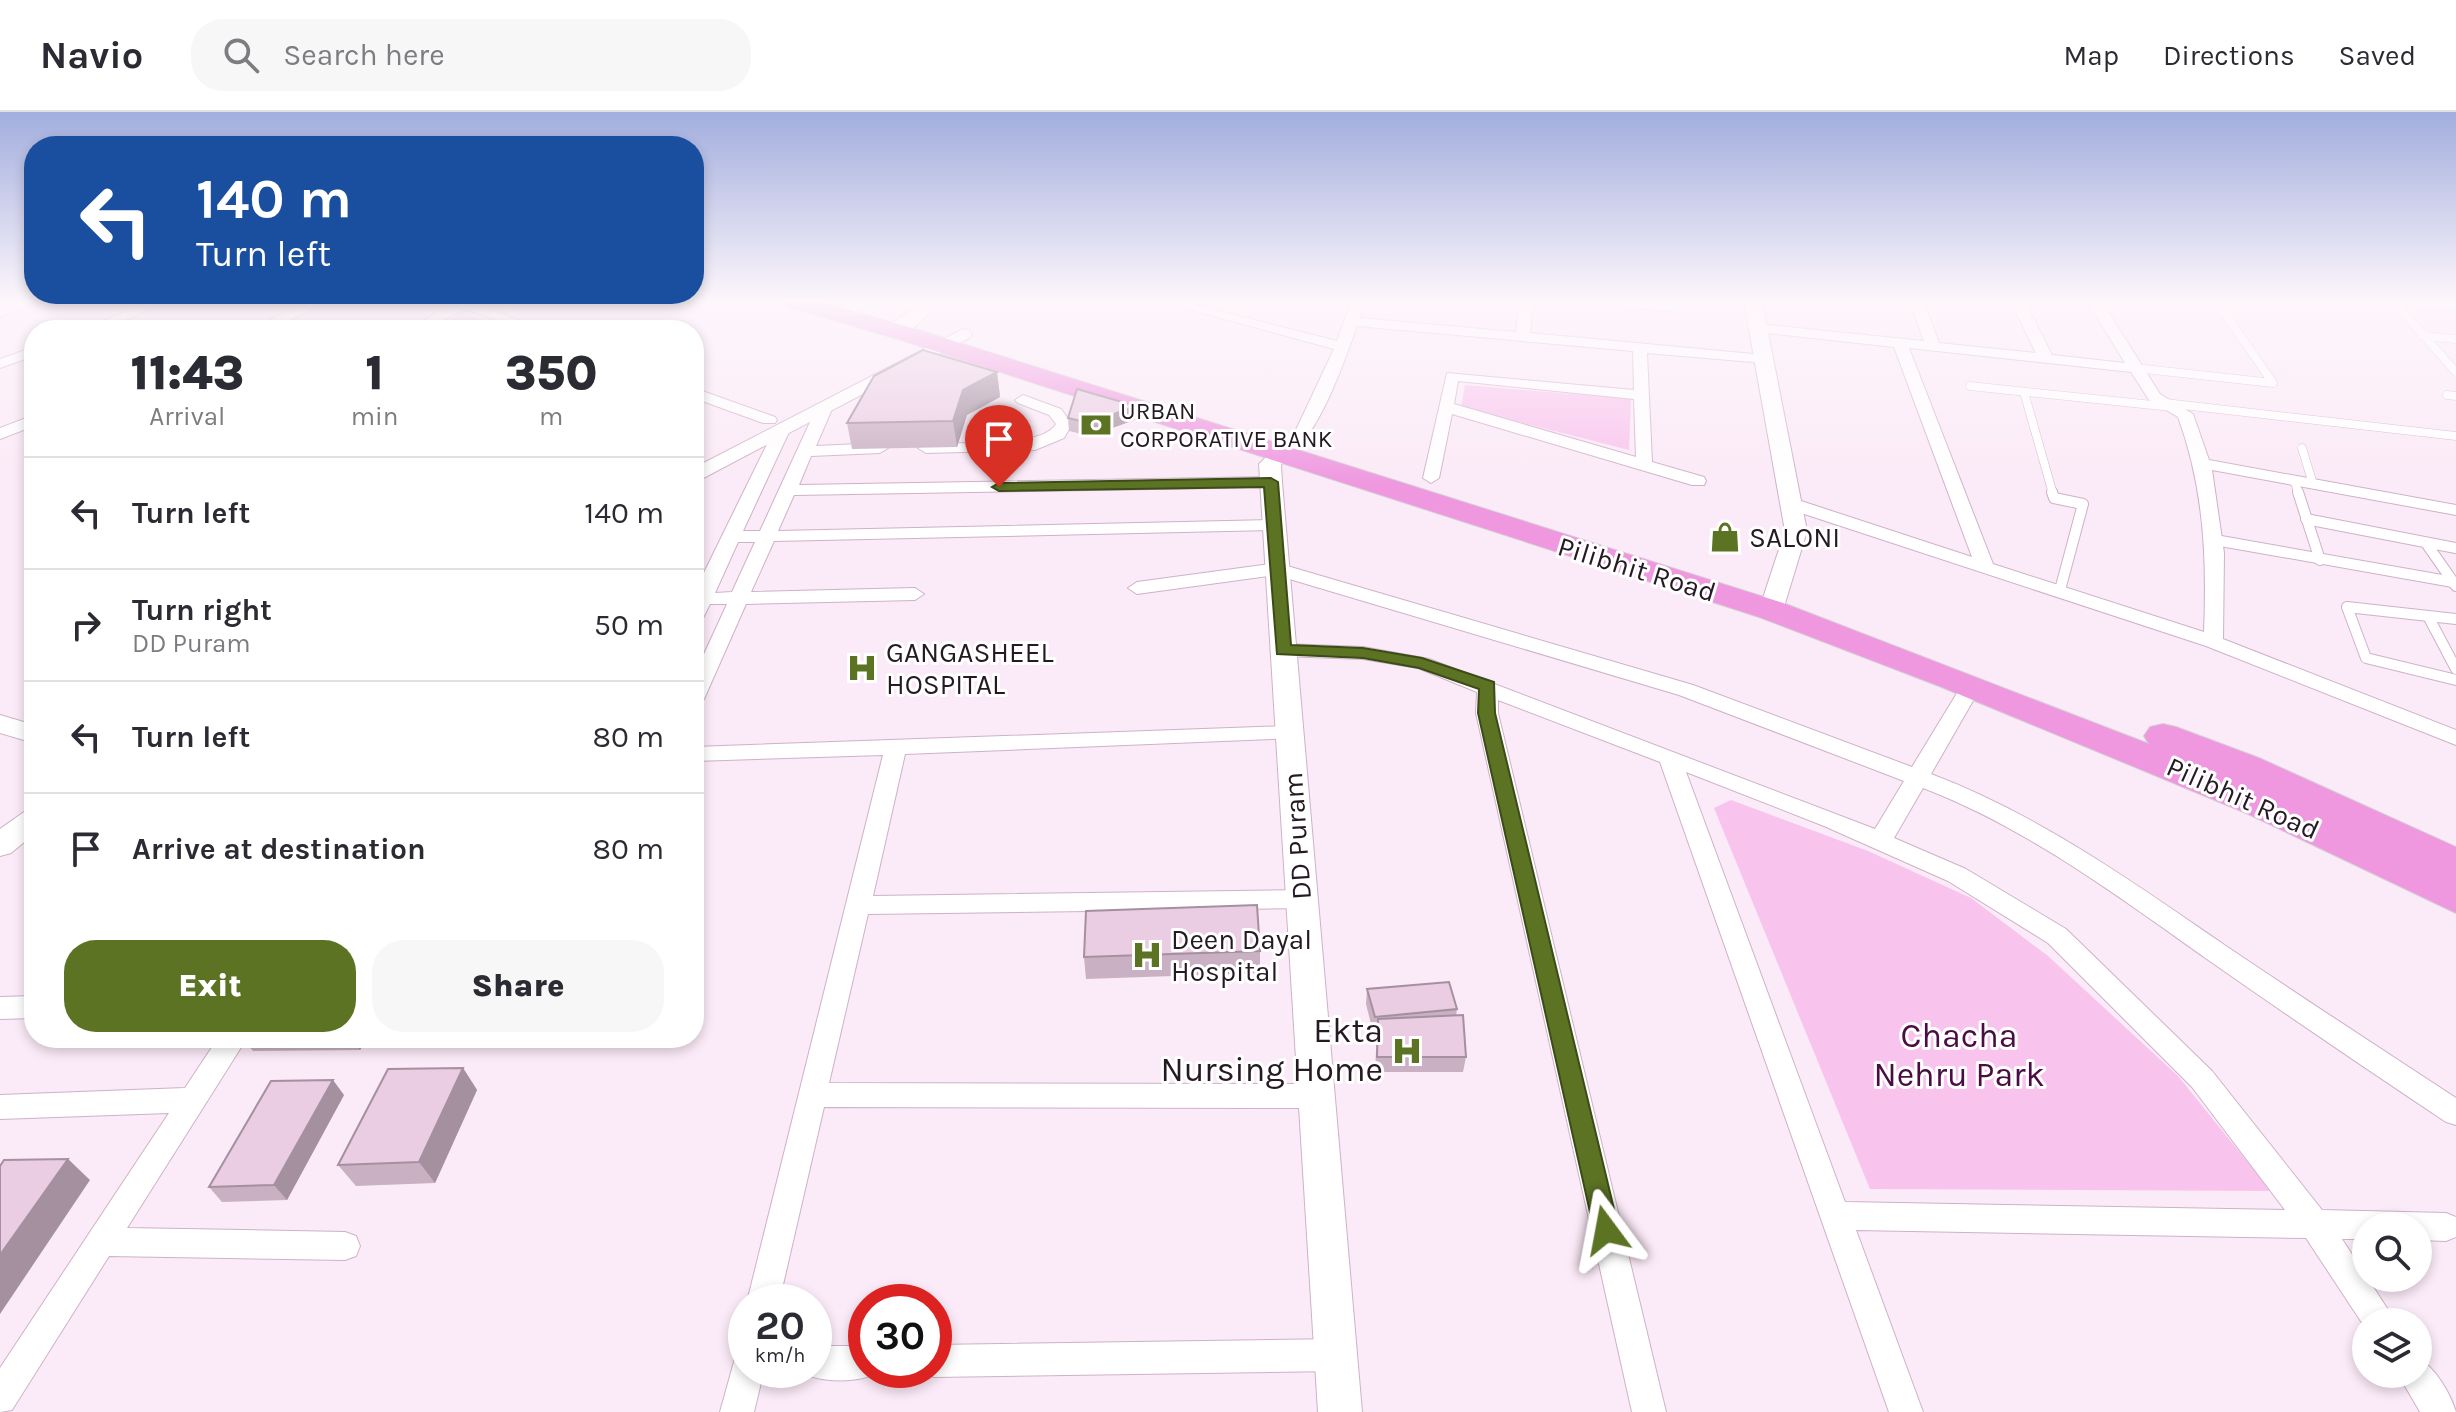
<!DOCTYPE html>
<style>
body{margin:0;font-family:Karla,sans-serif;background:#f7f7f7;color:#2b2b33;height:100vh;display:flex;flex-direction:column;font-size:30px;white-space:nowrap}
*{box-sizing:border-box;margin:0}
p{font-size:26px;color:#7c7c81}
.icon{flex:none;width:44px;height:44px;fill:none;stroke:currentColor;stroke-width:2;stroke-linecap:round;stroke-linejoin:round}
.map{position:relative;flex:1;overflow:hidden}
.panel{position:absolute;left:24px;top:208px;width:680px;height:728px;display:flex;flex-direction:column;background:#fff;border-radius:32px;box-shadow:0 4px 12px #0003}
.panel>*{flex:none}
.hud{position:absolute;left:24px;top:24px;width:680px;height:168px;border-radius:32px;box-shadow:0 4px 12px #0003;background:#1a4fa0;color:#fff;overflow:hidden}
.tools{position:absolute;left:2352px;top:1100px;display:grid;gap:16px}
.tools a{display:grid;place-items:center;width:80px;height:80px;border-radius:50%;background:#fff;box-shadow:0 4px 12px #0003;font-size:40px}
.speed{position:absolute;left:728px;top:1172px;display:flex;gap:16px;font-size:40px;font-weight:700;text-align:center}
.speed>*{display:grid;place-content:center;width:104px;height:104px;border-radius:50%;background:#fff;box-shadow:0 4px 12px #0003;line-height:1}
.speed small{font-size:20px;font-weight:400}
.speed .limit{border:12px solid #d22;background:#fff;color:#111}
.pin{position:absolute;display:grid;place-items:center;width:68px;height:68px;color:#fff;margin:-82px -34px;border-radius:50% 50% 50% 0;rotate:-45deg;box-shadow:0 0 8px #0007}
.pin .icon{rotate:45deg}
.me{position:absolute;width:88px;margin:-44px;rotate:347deg;stroke-linejoin:round;filter:drop-shadow(0 0 6px #0008)}
.turn{display:flex;align-items:center;gap:28px;height:168px;padding:0 40px;font-size:36px}
.turn .icon{width:104px;height:104px;stroke-width:2.5}
.turn b{display:block;font-size:56px;line-height:68px}
.eta{display:flex;justify-content:space-evenly;align-items:center;height:136px;text-align:center}
.eta b{font-size:48px;font-weight:800;line-height:56px}
.action{display:flex;gap:16px;margin-top:auto;padding:16px 40px}
.action a{flex:1;height:92px;border-radius:32px;background:#5c7324;color:#fff;font-size:32px;font-weight:800;line-height:92px;text-align:center}
.action a+a{background:#f7f7f7;color:#2b2b33}
ul{padding:0;list-style:none}
li{display:flex;align-items:center;gap:24px;height:112px;padding:0 40px;border-top:2px solid #e1e1e2}
li div{flex:1}
li b{display:block;font-size:30px}
li em{font-style:normal}
header{display:flex;align-items:center;gap:48px;box-sizing:border-box;height:112px;padding:0 40px;background:#fff;border-bottom:2px solid #e1e1e2}
header strong{font-size:38px}
nav{display:flex;gap:44px;margin-inline-start:auto;font-size:28px}
.search{width:560px;height:72px;background:#f7f7f7;display:flex;align-items:center;gap:20px;box-sizing:border-box;padding:0 28px;border-radius:32px;color:#7c7c81;font-size:30px}
.map>svg:first-child{display:block}
.green{fill:#f8c4ed}
.lines{fill:none;stroke-linecap:round;stroke-linejoin:round}
.service-far1-casing{stroke:#ceb2c7;stroke-width:9}
.service-casing{stroke:#ceb2c7;stroke-width:12}
.minor-casing{stroke:#ceb2c7;stroke-width:2}
.tertiary-casing{stroke:#ceb2c7;stroke-width:2}
.trunk-casing{stroke:#d3d1d3;stroke-width:2}
.service-far1{stroke:#fff;stroke-width:8}
.service{stroke:#fff;stroke-width:10}
.minor{fill:#fff;fill-rule:evenodd}
.tertiary{fill:#fff;fill-rule:evenodd}
.trunk{fill:#ef98e0;fill-rule:evenodd}
.wall{fill:#c9b0c3}
.shaded-wall{fill:#a4909f}
.building{fill:#eacde3;stroke:#a4909f;stroke-width:2}
.route{fill:#5c7324;stroke:#3c4b17;stroke-width:2}
.labels{text-anchor:middle;dominant-baseline:central;stroke-width:6;stroke-linejoin:round;paint-order:stroke}
.far-poi-label{font-size:24px;fill:#251a22;stroke:#fff;text-anchor:start}
.poi-label{font-size:28px;fill:#251a22;stroke:#fff;text-anchor:start}
.street-label{font-size:28px;fill:#251a22;stroke:#fff}
.near-poi-label{font-size:34px;fill:#251a22;stroke:#fff;text-anchor:end}
.near-park-label{font-size:34px;fill:#4b0b43;stroke:#fff}
</style>
<header>
<strong>Navio</strong>
<div class="search"><svg class="icon" aria-label="search" viewBox="0 0 24 24"><circle cx="10" cy="10" r="6"/><path d="M15 15l6 6"/></svg>Search here</div>
<nav><a>Map</a><a>Directions</a><a>Saved</a></nav>
</header>
<div class="map">
<svg width="2456" height="1300" viewBox="0 0 2456 1300">
<rect width="100%" height="100%" fill="#fbeaf7"/>
<g class="green">
<path d="M463,202L512,218H429Z"/>
<path d="M1465,273L1631,287L1629,338L1461,295Z"/>
<path d="M1731,688L1868,739L1971,786L2048,844L2178,964L2271,1079L1870,1077L1714,696Z"/>
</g>
<g class="lines">
<g class="service-far1-casing">
<g id="service-far1">
<path d="M2394,190L2456,260"/>
<path d="M2396,190L2456,195"/>
<path d="M2423,224L2456,227"/>
<path d="M2135,256L2273,271L2217,190"/>
<path d="M1970,274L2172,295"/>
<path d="M2024,280L2053,382"/>
<path d="M2447,283L2456,284"/>
<path d="M2165,291L2456,324"/>
<path d="M2302,336L2313,372"/>
<path d="M2294,368L2299,382"/>
</g>
</g>
<g class="service-casing">
<g id="service">
<path d="M2052,380L2054,386L2083,392L2060,478"/>
<path d="M2298,380L2320,448"/>
<path d="M2306,407L2456,436"/>
<path d="M2215,428L2453,470"/>
<path d="M2426,431L2456,474"/>
<path d="M2428,504L2456,557"/>
<path d="M2456,507L2347,495L2366,546L2456,568"/>
</g>
</g>
<g class="minor-casing">
<g id="minor">
<path d="M18,190H37L0,205V196Z"/>
<path d="M149,190H168L101,218H81Z"/>
<path d="M311,190H329L266,218H247Z"/>
<path d="M450,190H470L545,218H524L465,197L424,218H406L452,193Z"/>
<path d="M1162,190H1184L1337,229L1351,190H1365L1359,206L1516,220L1519,190H1533L1530,221L1764,243L1771,247L1764,251L1647,241L1652,350L1704,365L1706,369L1704,373H1692L1452,302L1439,366L1431,371L1423,366L1447,261L1634,278L1633,239L1357,214C1345,247 1315,338 1279,348L1271,343L1294,322L1334,237ZM1458,269L1634,287L1636,345L1454,292Z"/>
<path d="M1603,190C1625,189 1665,183 1683,196L1676,200L1610,194Z"/>
<path d="M1910,190H1924L1939,231L2036,241L2011,190H2025L2052,243L2125,251L2088,190H2102L2160,282L2193,302L2209,348L2456,393V403L2212,358L2224,441L2223,527L2456,618V633L2206,534L1786,396L1783,392L1786,388H1798L1972,445L1894,235L1758,220L1751,216L1758,212L1924,229ZM1909,236L2131,260L2149,288L2178,305C2204,376 2207,445 2204,520L1993,452Z"/>
<path d="M34,235V244L0,256V247Z"/>
<path d="M694,276L775,305L777,308L775,311H763L694,286Z"/>
<path d="M1023,283L1061,297L1072,312L1064,326L1035,338L926,341L918,336L926,331C955,330 1042,337 1056,312L1049,303L1018,291L1015,288Z"/>
<path d="M824,292L832,297L816,334L880,331L888,336L880,341L811,344L799,373L1271,365L1279,370L1271,375L794,383L778,419L1274,408L1283,413L1274,418L774,429L751,480L915,476L924,482L915,488L746,492L704,587L694,594V564L727,492H710L701,510L694,512V481L773,320L781,315L789,320L743,419H760L816,297ZM738,430H755L732,480L715,481Z"/>
<path d="M34,303V314L0,327V316Z"/>
<path d="M1277,451L1693,573L1912,655L1965,568H1979L1982,573L1931,662C2037,702 2130,768 2223,832C2300,884 2378,935 2456,986V1013L2446,1010C2365,956 2284,901 2204,845C2115,782 2025,715 1923,676L1894,726L1966,757L2066,817L2212,959L2322,1098L2446,1101L2456,1105V1125L2446,1129L2418,1128V1114H2366V1127H2342L2396,1210H2366V1217L2306,1126L1856,1118L1923,1300H1889L1660,650L1498,588V601L1666,1300H1632L1476,601L1477,580L1418,556L1363,547L1283,544L1273,538L1283,532L1363,535L1429,547L1875,717L1904,669L1679,583L1276,463L1137,482L1128,476L1137,470ZM1686,660L1824,714L1948,769L2048,831L2192,975L2285,1098L1845,1090Z"/>
<path d="M1289,614L1297,616L1300,621L1297,626L905,642L873,784L1302,778L1311,781L1314,787L1311,793L1302,796L868,802L829,971L1316,972L1326,976L1330,984L1326,992L1316,996L824,995L779,1190H747L883,643L694,649V635Z"/>
<path d="M34,884V906L0,907V885Z"/>
<path d="M218,926H247L127,1116L345,1120L356,1124L360,1134L356,1144L345,1148L109,1144L12,1298L0,1300V1256L169,1001L0,1007V983L185,976Z"/>
<path d="M1336,1227L1348,1231L1352,1243L1348,1255L1336,1259L934,1265L921,1258H934V1233Z"/>
<path d="M814,1234H866V1258H879C867,1272 813,1272 801,1258H814Z"/>
<path d="M746,1242V1258H764L754,1300H720L735,1246Z"/>
<path d="M2418,1247C2435,1254 2451,1283 2456,1300H2420L2398,1262H2418Z"/>
</g>
</g>
<g class="tertiary-casing">
<g id="tertiary">
<path d="M848,190H868L847,206H835L832,202Z"/>
<path d="M919,190H937C925,206 909,227 887,222L884,218C895,206 908,204 919,190Z"/>
<path d="M1744,190H1762L1807,419L1783,498L1780,503H1762L1759,498L1785,419Z"/>
<path d="M963,217L969,218L972,222L969,226L694,371V356Z"/>
<path d="M1279,337L1289,343L1281,353L1282,370L1362,1300H1318L1259,352L1272,339Z"/>
<path d="M0,603L34,613V631L0,621Z"/>
<path d="M34,697V722L11,741L0,744V717L24,700Z"/>
</g>
</g>
<g class="trunk-casing">
<path id="trunk" d="M784,190H821L922,219L1783,491L2149,632L2144,624L2150,615L2163,612L2176,615L2259,646L2456,735V801L2246,701L1939,574L1759,505L904,229L788,195Z"/>
</g>
<use href="#service-far1" class="service-far1"/>
<use href="#service" class="service"/>
<use href="#minor" class="minor"/>
<use href="#tertiary" class="tertiary"/>
<use href="#trunk" class="trunk"/>
</g>
<g class="wall">
<path d="M997,260L1000,285L967,303L957,335L852,337L847,311Z"/>
<path d="M1068,306L1137,307L1090,324L1069,319Z"/>
<path d="M1260,839V861L1086,867L1084,845Z"/>
<path d="M1367,877L1457,897L1456,904L1466,945L1463,960H1375L1377,919L1373,920L1366,892Z"/>
<path d="M242,926H367L360,938L253,939Z"/>
<path d="M463,956L477,978L435,1071L356,1074L338,1053Z"/>
<path d="M344,983L287,1088L222,1090L209,1075Z"/>
</g>
<g class="shaded-wall">
<path d="M997,260L1000,285L967,303L957,335L953,309L963,278Z"/>
<path d="M1136,294L1137,307L1090,324L1089,311Z"/>
<path d="M352,926H367L360,938Z"/>
<path d="M463,956L477,978L435,1071L419,1050Z"/>
<path d="M333,968L344,983L287,1088L274,1073Z"/>
<path d="M68,1047L90,1068L0,1202V1143Z"/>
</g>
<g class="building">
<path d="M923,238L997,260L963,278L953,309L847,311L874,264Z"/>
<path d="M1077,277L1136,294L1089,311L1068,306Z"/>
<path d="M1257,793L1260,839L1084,845L1086,799Z"/>
<path d="M1449,870L1457,897L1375,905L1367,877Z"/>
<path d="M1463,903L1466,945H1377L1378,907Z"/>
<path d="M463,956L419,1050L338,1053L388,957Z"/>
<path d="M333,968L274,1073L209,1075L271,969Z"/>
<path d="M68,1047L0,1143V1054L4,1048Z"/>
</g>
<linearGradient id="sky" x2="0" y2="1"><stop stop-color="#a2aede"/><stop offset="0.51" stop-color="#fdf6fb"/><stop offset="1" stop-color="#fdf6fb" stop-opacity="0"/></linearGradient>
<rect width="2456" height="372" fill="url(#sky)"/>
<path class="route" d="M1271,366L1278,370L1291,533L1363,536L1422,546L1494,570L1495,601L1619,1118L1615,1126L1606,1129L1597,1126L1594,1118L1478,601L1479,577L1419,556L1363,546L1277,542L1264,375L999,379L992,375L999,371Z"/>
<defs>
<g id="bank-bare" transform="scale(2.4)"><path d="M-6-4H6V4H-6ZM0-2.3a2.3 2.3 0 1 0 0 4.6a2.3 2.3 0 1 0 0-4.6Z" fill="#5c7324" stroke="#fff" stroke-width="2.5" paint-order="stroke"/></g>
<g id="shop-bare" transform="scale(2.4)"><path d="M-5-2.5h2.3a2.7 3.5 0 0 1 5.4 0H5L5.5 6h-11ZM-1.5-2.5h3a1.5 2.3 0 0 0-3 0Z" fill="#5c7324" stroke="#fff" stroke-width="2.5" paint-order="stroke"/></g>
<g id="hospital-bare" transform="scale(2.4)"><path d="M-5-5h3v3.5h4V-5h3V5h-3V1.5h-4V5h-3Z" fill="#5c7324" stroke="#fff" stroke-width="2.5" paint-order="stroke"/></g>
</defs>
<g fill-rule="evenodd">
<use href="#bank-bare" x="1096" y="313"/>
<use href="#shop-bare" x="1725" y="425"/>
<use href="#hospital-bare" x="862" y="556"/>
<use href="#hospital-bare" x="1147" y="843"/>
<use href="#hospital-bare" x="1407" y="939"/>
</g>
<g class="labels">
<g class="far-poi-label">
<text x="1120" y="299">URBAN<tspan x="1120" dy="28">CORPORATIVE BANK</tspan></text>
</g>
<g class="poi-label">
<text x="1749" y="425">SALONI</text>
<text x="886" y="540">GANGASHEEL<tspan x="886" dy="32">HOSPITAL</tspan></text>
<text x="1171" y="827">Deen Dayal<tspan x="1171" dy="32">Hospital</tspan></text>
</g>
<g class="street-label">
<text transform="translate(1637 457) rotate(17)">Pilibhit Road</text>
<text transform="translate(2243 686) rotate(24)">Pilibhit Road</text>
<text transform="translate(1297 724) rotate(-94)">DD Puram</text>
</g>
<g class="near-poi-label">
<text x="1383" y="919">Ekta<tspan x="1383" dy="39">Nursing Home</tspan></text>
</g>
<g class="near-park-label">
<text x="1959" y="924">Chacha<tspan x="1959" dy="39">Nehru Park</tspan></text>
</g>
</g>
</svg>
<div class="tools">
<a><svg class="icon" aria-label="search" viewBox="0 0 24 24"><circle cx="10" cy="10" r="6"/><path d="M15 15l6 6"/></svg></a>
<a><svg class="icon" aria-label="layers" viewBox="0 0 24 24"><path d="M12 4l9 5-9 5-9-5zM3 14l9 5 9-5"/></svg></a>
</div>
<div class="speed"><div>20<small>km/h</small></div><div class="limit">30</div></div>
<div class="pin" style="left:999px;top:375px;background:#d93025"><svg class="icon" aria-label="arrive" viewBox="0 0 24 24"><path d="M6 21V4h12l-3 4 3 4H6"/></svg></div>
<svg class="me" style="left:1606px;top:1118px" viewBox="-20 -20 40 40"><path d="M0-17L14 15 0 8-14 15z" fill="#5c7324" stroke="#fff" stroke-width="4"/></svg>
<div class="hud">
<div class="turn"><svg class="icon" aria-label="left" viewBox="0 0 24 24"><path d="M17 20v-9H6M10 6l-5 5 5 5"/></svg><div><b>140 m</b>Turn left</div></div>
</div>
<section class="panel">
<div class="eta">
<div><b>11:43</b><p>Arrival</p></div>
<div><b>1</b><p>min</p></div>
<div><b>350</b><p>m</p></div>
</div>
<ul>
<li><svg class="icon" aria-label="left" viewBox="0 0 24 24"><path d="M17 20v-9H6M10 6l-5 5 5 5"/></svg><div><b>Turn left</b></div><em>140 m</em></li>
<li><svg class="icon" aria-label="right" viewBox="0 0 24 24"><path d="M7 20v-9h11M14 6l5 5-5 5"/></svg><div><b>Turn right</b><p>DD Puram</p></div><em>50 m</em></li>
<li><svg class="icon" aria-label="left" viewBox="0 0 24 24"><path d="M17 20v-9H6M10 6l-5 5 5 5"/></svg><div><b>Turn left</b></div><em>80 m</em></li>
<li><svg class="icon" aria-label="arrive" viewBox="0 0 24 24"><path d="M6 21V4h12l-3 4 3 4H6"/></svg><div><b>Arrive at destination</b></div><em>80 m</em></li>
</ul>
<div class="action"><a>Exit</a><a>Share</a></div>
</section>
</div>
